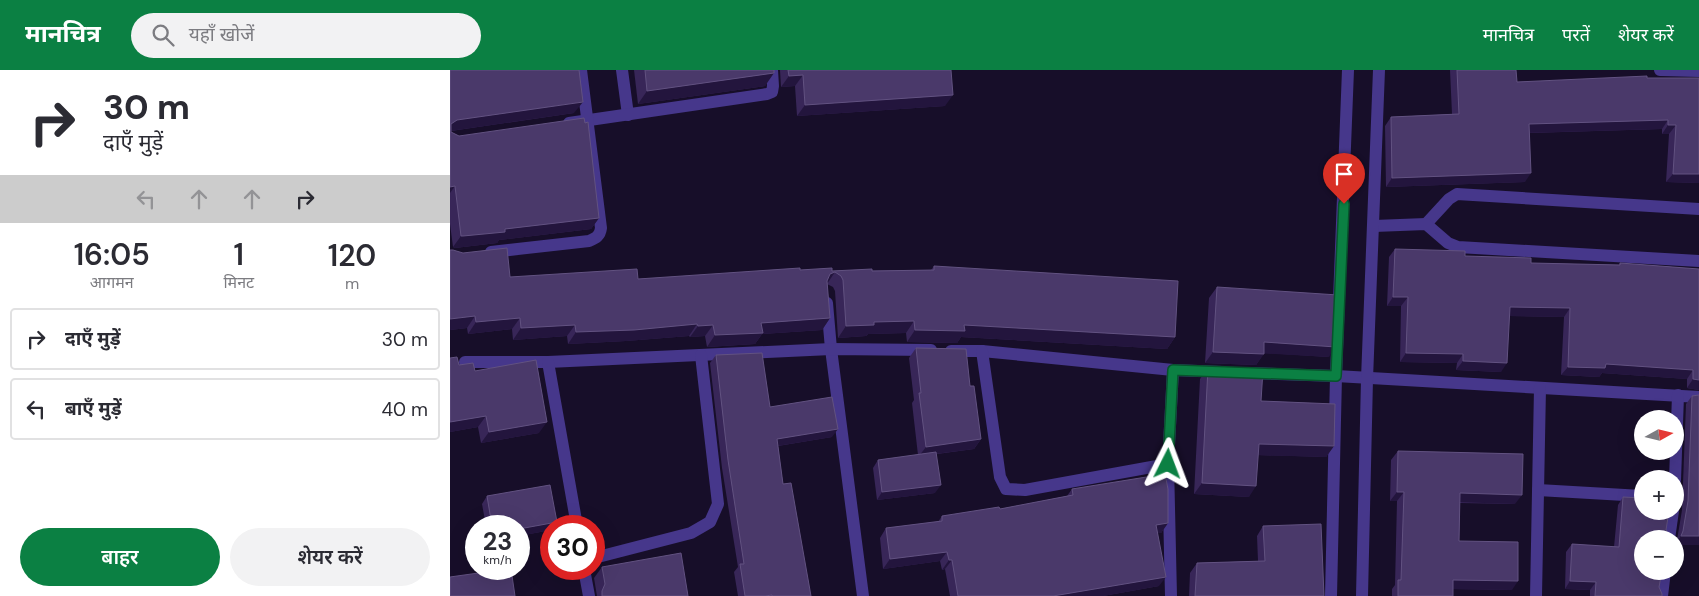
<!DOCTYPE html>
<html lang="hi">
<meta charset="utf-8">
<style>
body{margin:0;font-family:"DM Sans","Noto Sans Devanagari",sans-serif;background:#f2f2f3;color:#2b2b33;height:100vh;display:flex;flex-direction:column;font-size:19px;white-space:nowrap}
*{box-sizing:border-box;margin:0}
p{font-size:16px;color:#7c7c81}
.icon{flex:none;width:28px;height:28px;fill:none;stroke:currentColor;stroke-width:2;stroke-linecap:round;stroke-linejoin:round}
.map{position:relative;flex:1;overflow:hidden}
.panel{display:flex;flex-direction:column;background:#fff;width:450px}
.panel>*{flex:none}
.hud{background:#fff;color:#2b2b33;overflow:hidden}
.needle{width:32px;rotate:82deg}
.fabs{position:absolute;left:1184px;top:340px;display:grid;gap:10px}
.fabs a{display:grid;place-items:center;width:50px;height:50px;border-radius:50%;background:#fff;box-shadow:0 5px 20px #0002;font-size:25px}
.speed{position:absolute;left:15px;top:445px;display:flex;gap:10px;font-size:25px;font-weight:700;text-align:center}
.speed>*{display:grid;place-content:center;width:65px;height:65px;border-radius:50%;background:#fff;box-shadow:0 5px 20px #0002;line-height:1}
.speed small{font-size:12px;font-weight:400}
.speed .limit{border:8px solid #d22;background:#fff;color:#111}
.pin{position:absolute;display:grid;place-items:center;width:42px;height:42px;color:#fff;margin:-51px -21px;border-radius:50% 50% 50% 0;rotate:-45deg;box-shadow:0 0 5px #0007}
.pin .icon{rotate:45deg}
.me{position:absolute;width:55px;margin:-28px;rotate:3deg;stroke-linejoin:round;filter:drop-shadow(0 0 4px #0008)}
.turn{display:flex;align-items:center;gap:18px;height:105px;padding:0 20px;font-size:22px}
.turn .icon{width:65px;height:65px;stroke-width:2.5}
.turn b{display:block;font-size:35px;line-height:42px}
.lanes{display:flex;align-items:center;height:48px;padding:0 20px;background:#0003;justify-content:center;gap:25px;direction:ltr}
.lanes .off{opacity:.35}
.eta{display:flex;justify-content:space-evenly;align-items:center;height:85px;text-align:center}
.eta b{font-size:30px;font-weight:600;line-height:35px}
.button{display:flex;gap:10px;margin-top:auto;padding:10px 20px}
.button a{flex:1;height:58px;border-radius:30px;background:#0b8043;color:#fff;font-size:20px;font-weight:600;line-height:58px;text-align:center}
.button a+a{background:#f2f2f3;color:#2b2b33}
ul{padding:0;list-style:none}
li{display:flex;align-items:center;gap:15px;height:62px;margin:0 10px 8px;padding:0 10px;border:2px solid #e1e1e2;border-radius:5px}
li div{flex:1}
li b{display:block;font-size:19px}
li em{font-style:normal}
header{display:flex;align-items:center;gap:30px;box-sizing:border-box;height:70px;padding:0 25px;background:#0b8043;color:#fff}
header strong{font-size:24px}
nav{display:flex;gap:28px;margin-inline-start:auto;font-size:18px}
.search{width:350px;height:45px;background:#f2f2f3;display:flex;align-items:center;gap:12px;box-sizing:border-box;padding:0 18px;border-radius:28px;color:#7c7c81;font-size:19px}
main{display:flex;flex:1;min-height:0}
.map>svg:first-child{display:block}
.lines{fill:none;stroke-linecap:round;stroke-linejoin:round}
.street{stroke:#46378b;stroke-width:12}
.wall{fill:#382658}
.shaded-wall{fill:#23153d}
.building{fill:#4a396a;stroke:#625281}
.route-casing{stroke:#07532c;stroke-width:12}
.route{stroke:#0b8043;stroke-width:9}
</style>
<header>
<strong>मानचित्र</strong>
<div class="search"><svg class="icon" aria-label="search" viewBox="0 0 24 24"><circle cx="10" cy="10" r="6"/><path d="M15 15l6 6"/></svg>यहाँ खोजें</div>
<nav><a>मानचित्र</a><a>परतें</a><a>शेयर करें</a></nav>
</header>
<main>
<section class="panel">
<div class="hud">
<div class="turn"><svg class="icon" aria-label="right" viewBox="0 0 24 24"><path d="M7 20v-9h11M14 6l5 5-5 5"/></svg><div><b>30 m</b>दाएँ मुड़ें</div></div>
<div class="lanes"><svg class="icon off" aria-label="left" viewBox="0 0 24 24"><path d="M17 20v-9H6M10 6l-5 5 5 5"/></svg><svg class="icon off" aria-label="ahead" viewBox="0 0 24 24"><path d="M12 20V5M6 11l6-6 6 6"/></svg><svg class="icon off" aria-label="ahead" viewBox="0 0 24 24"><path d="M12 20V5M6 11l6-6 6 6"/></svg><svg class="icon" aria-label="right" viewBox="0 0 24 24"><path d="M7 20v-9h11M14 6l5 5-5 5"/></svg></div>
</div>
<div class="eta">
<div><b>16:05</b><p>आगमन</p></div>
<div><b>1</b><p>मिनट</p></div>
<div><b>120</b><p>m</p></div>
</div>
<ul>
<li><svg class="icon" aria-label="right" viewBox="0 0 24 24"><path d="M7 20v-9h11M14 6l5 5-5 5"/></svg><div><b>दाएँ मुड़ें</b></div><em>30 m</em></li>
<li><svg class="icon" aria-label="left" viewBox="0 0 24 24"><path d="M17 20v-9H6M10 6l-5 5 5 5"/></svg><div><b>बाएँ मुड़ें</b></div><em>40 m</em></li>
</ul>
<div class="button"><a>बाहर</a><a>शेयर करें</a></div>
</section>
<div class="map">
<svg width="1249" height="526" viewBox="0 0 1249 526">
<rect width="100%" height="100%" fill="#170e29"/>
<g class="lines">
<g class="street">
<path d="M172,0L178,45"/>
<path d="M1210,0L1249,1"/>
<path d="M119,53L317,24L322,22L323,16L322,0"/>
<path d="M976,154L999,129L1007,124L1249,139"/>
<path d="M924,156L976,154L998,173L1008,177L1249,191"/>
<path d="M41,182L139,171C146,168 150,166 151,158L131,0"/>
<path d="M377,233L381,279L413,526"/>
<path d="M501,281H532L723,300L772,302"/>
<path d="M532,281L550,407L556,419L575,420L718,394"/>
<path d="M15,292H98L381,279L481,280"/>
<path d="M98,292L127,456"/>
<path d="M797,303L886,306L1249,327"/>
<path d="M1225,410L1228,325"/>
<path d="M1088,420L1192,426"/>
<path d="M1219,469L1223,441"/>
<path d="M144,488L241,463L260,452L268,434L251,285"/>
<path d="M134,499L139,526"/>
<path d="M721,526L718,394L723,300"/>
<path d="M881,526L886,306L898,0"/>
<path d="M912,526L917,309L929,0"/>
<path d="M1086,526L1090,318"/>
<path d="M1212,526L1215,501"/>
</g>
</g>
<g class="wall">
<path d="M0,0L124,43L1,61V62L149,148L141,159L49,170L47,173L5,178L3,177L0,154Z"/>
<path d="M184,0H324L315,16L188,34Z"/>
<path d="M330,0H501L495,36L347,46L345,16L331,17Z"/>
<path d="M1000,0H1066L1067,12L1197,8H1249V113L1216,112L1219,64H1212V59L1080,63L1075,112L936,117L935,56L941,47L1002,44Z"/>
<path d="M945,179L1081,193L1169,195L1170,193L1249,199V320L1237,318V309L1152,303L1149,307L1111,305L1114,247L1059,246L1051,302L1006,300L1007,293L950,292L951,236H937L939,187Z"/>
<path d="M484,196L725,267L717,279L511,267L507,273L457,272L456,263L418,264L416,266L388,268L385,221L383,217L377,214L380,248L372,260L312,264L305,274L257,277L255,266L240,267L239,266L176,271L118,274L117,266L63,270L62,259L18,264L17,258L0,260L60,207L188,209L350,200L382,201L481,200Z"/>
<path d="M767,217L879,287L814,283L806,295L755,293L759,228Z"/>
<path d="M466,278L520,316L531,369L524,379L487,384L485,423L427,430L423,398L428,390L468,385L462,333L464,330L459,288Z"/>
<path d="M266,285L320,337L382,367L328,376L333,414L361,526H288L284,502L288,497L272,398L260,293Z"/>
<path d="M0,288L9,295L25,301L89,363L31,373L28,357L0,362Z"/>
<path d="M758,298L811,331L884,376L876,387L808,385L799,427L744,424L750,309Z"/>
<path d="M1242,326L1249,475H1225L1227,470L1232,440L1236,334Z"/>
<path d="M948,381L1065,434L1010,433L1009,471L1062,520L1003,519V526H942V519L945,515L947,431H940L941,390Z"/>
<path d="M622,419L718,453L711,463H708L709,516L653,526H500L495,499L492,500L490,491L433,499L430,468L436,458L488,452L492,446L550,439L617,426Z"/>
<path d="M37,426L101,456V460L69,466V456H36L32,434Z"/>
<path d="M1173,427L1192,469L1209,517L1212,526H1140V520L1115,519L1116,482L1122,474L1164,477L1168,435Z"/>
<path d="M813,456L874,526H739L740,503L747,493L808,491L807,466Z"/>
<path d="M152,497L238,526H147L144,508Z"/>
</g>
<g class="shaded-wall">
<path d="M324,3L315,16L188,34L197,21Z"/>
<path d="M353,5L345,16L331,17L339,6Z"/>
<path d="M503,25L495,36L347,46L355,35Z"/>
<path d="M133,32L124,43L0,61V55L7,50Z"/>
<path d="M1218,50L1212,59L1073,63L1079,54Z"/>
<path d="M1218,55H1226L1219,64H1212Z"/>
<path d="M1081,103L1075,112L936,117L942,108Z"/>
<path d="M1223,104H1249V113L1216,112Z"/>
<path d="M5,116L0,123V117Z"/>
<path d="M149,148L141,159L49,170L47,173L5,178L3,177L11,166L55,159Z"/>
<path d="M385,202L377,214L372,216L380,204Z"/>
<path d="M943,227H958L951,236H937Z"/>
<path d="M1060,237L1120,238L1114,247L1054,246Z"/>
<path d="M25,246L17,258L0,260V249Z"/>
<path d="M70,248L62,259L18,264L26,252Z"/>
<path d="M380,248L372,260L312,264L305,274L257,277L265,265L311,253Z"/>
<path d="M464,251L456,263L418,264L416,266L388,268L396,256L424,252Z"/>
<path d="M247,254L239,266L176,271L118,274L126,262Z"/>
<path d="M125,255L117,266L63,270L71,258Z"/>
<path d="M263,255L255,266L240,267L248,256Z"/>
<path d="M514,255L725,267L717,279L511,267L507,273L457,272L465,260Z"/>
<path d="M814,272L886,277L879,287L807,283Z"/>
<path d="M763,282L814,284L806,295L755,293Z"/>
<path d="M956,283L1013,284L1007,293L950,292Z"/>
<path d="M1013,291L1057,293L1051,302L1006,300Z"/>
<path d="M1156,294L1243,300L1237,309L1152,303L1149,307L1111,305L1118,297Z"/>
<path d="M1243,309L1249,310V320L1237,318Z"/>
<path d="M36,346L28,357L0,362V352Z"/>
<path d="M97,352L89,363L31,373L39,362Z"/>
<path d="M388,359L382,367L321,377L327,369Z"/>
<path d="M531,369L524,379L469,386L476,377Z"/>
<path d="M809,374L884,376L876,387L801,385Z"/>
<path d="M752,413L806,416L799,427L744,424Z"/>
<path d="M491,415L485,423L427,430L432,422Z"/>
<path d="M947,422H954L947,431H940Z"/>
<path d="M1010,423L1072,425L1065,434L1004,432Z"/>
<path d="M107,452L105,456H101V460L69,466V459Z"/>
<path d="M718,453L711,463L700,464L706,455Z"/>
<path d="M1231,466H1249V475H1225Z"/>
<path d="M497,482L490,491L433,499L440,489Z"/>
<path d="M499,490H502L495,499L492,500Z"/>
<path d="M716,507L709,516L653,526H603Z"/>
<path d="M1003,510L1068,511L1062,520L996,519Z"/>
<path d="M1120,511L1146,512L1140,520L1115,519Z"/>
</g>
<g class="building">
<path d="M0,0H129L133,32L7,50L1,54V62L9,66L134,48L135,53L138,52L149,148L55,159V162L13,166H11L5,116L0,117Z"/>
<path d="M195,0H324V3L197,21Z"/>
<path d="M338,0H501L503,25L355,35L353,5L339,6Z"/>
<path d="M1007,0H1066L1067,12L1197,6V8H1249V104H1223L1226,55H1218V50L1079,54L1081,103L942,108L941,47L1009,44Z"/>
<path d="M57,178L60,207L187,199L188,209L350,198V200L382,198V201L422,199V201L484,200V196L728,211L725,267L514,255L515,261L465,260L464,251L424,252V255L396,256L393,210L391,206L385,202L380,204L377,211L380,248L311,253L313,263L265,265L263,255L248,256L247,254L184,260L126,262L125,255L71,258L70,248L26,252L25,246L0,249V180H3L13,183Z"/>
<path d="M945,179L1015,181V186L1081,188V193L1170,195V193L1249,199V310L1243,309V300L1156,294L1155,298L1118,297L1120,238L1060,237L1057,293L1013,291V284L956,283L958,227H943Z"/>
<path d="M767,217L888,225L886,277L814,272V284L763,282Z"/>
<path d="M466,278L516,279L520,316H524L531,369L476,377L469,323H471Z"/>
<path d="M312,283L320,337L382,327L388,359L327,369L333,414L341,413L361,526H322V525L315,526H295L290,494H294L278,390L266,285Z"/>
<path d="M7,287L9,295L23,293L25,301L86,290L97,352L39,362L36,346L0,352V288Z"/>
<path d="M758,298L813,300L811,331L885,334L884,376L809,374L806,416L752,413Z"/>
<path d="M1249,325V466H1231L1233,461L1238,431L1242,326Z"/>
<path d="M948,381L1073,384L1072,425L1010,423L1009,471L1068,472V511L1003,510V526H948V510H951L954,422H947Z"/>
<path d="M486,382L491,415L432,422L428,390Z"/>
<path d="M715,404L718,419V453L706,455L716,507L603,526H508L502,490H499L497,482L440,489L436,458L492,451V446L549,437L550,439L623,425L622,419Z"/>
<path d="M100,415L107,452L69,459V456H42L37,426Z"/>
<path d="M1173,427L1192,428V441H1219L1216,460L1219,467H1217V469H1192V501H1212L1209,517L1212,524V526H1145L1146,512L1120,511L1122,474L1169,477Z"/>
<path d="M871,454L874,526H745L747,493L815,491L813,456Z"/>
<path d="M231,483L238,526H152V521L155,514L152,497Z"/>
<path d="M57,499H61L65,526H0V507Z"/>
</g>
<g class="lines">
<g class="route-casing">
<path id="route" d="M718,394L723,300L886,306L894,134"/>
</g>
<use href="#route" class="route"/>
</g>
</svg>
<div class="fabs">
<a><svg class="needle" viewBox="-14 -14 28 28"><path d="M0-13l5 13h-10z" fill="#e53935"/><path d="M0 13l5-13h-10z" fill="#7c7c81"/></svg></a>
<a>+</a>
<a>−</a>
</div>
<div class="speed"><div>23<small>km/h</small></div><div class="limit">30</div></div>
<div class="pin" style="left:894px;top:134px;background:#d93025"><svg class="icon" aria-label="arrive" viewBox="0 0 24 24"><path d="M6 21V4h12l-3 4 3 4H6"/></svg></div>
<svg class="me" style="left:718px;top:394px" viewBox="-20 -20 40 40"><path d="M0-17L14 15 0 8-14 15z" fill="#0b8043" stroke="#fff" stroke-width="4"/></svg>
</div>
</main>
